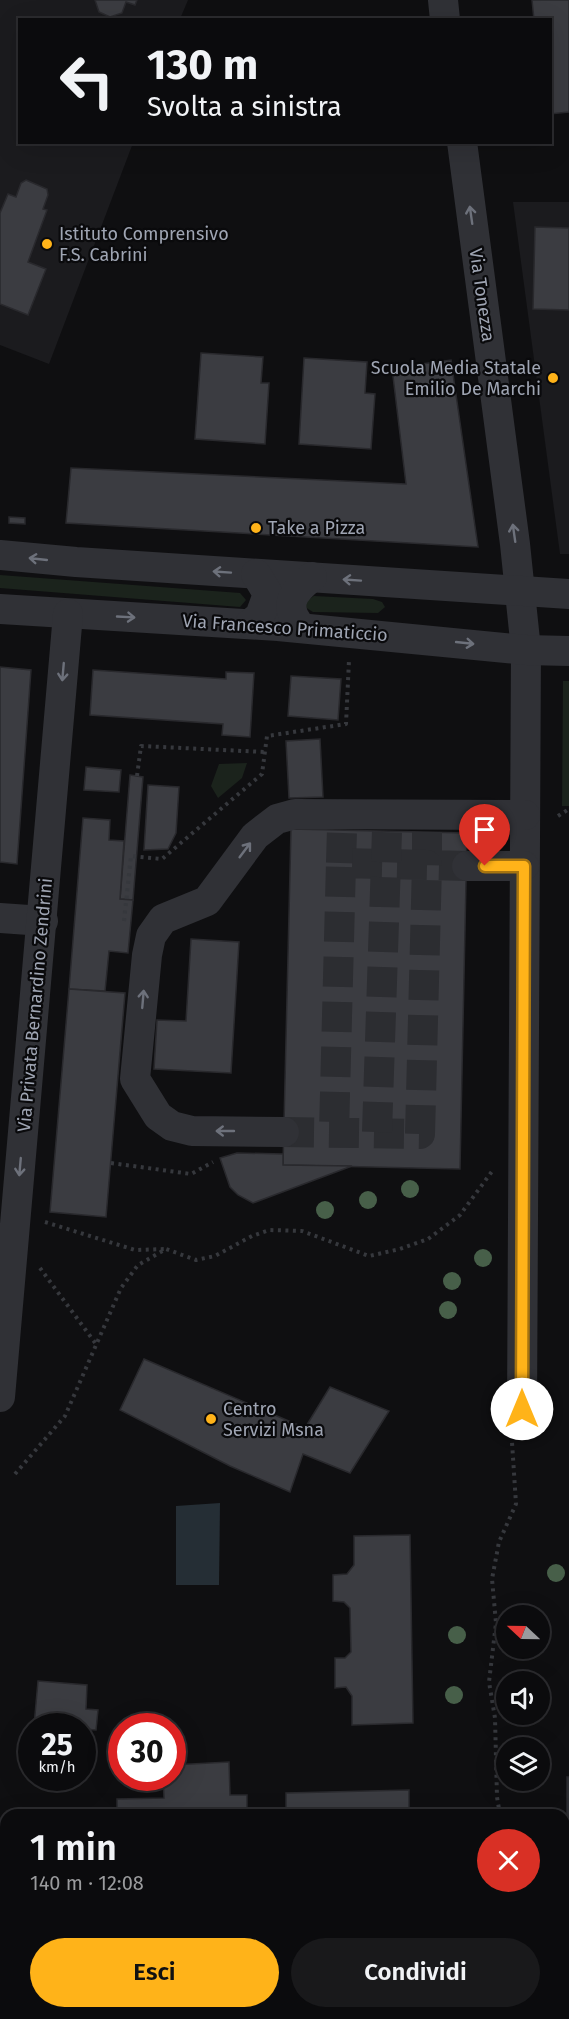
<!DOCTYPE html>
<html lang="it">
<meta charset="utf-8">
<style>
body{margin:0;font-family:"Fira Sans",sans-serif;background:#19191b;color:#f1f3f6;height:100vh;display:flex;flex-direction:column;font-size:22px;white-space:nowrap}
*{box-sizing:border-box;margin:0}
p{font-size:20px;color:#9a9b9d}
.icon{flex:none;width:33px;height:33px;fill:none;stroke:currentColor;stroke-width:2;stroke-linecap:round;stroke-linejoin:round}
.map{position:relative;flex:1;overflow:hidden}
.side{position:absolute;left:0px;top:1809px;width:570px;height:210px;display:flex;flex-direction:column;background:#0b0b0d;border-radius:18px 18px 0 0;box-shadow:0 6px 24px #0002,0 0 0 2px #2b2b2e}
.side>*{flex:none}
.hud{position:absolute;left:18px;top:18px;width:534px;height:126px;border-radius:0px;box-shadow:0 6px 24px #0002,0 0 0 2px #2b2b2e;background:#0b0b0d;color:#f1f3f6;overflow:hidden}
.needle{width:39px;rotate:292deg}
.controls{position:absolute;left:496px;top:1605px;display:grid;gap:12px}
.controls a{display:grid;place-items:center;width:54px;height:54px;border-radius:50%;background:#0b0b0d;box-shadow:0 6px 24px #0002,0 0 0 2px #2b2b2e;font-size:30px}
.speed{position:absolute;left:18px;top:1713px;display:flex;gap:12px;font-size:30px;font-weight:700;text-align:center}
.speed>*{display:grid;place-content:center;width:78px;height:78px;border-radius:50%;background:#0b0b0d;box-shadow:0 6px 24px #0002,0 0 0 2px #2b2b2e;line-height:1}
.speed small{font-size:15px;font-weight:400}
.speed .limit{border:9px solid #d22;background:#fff;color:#111}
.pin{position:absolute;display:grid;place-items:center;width:51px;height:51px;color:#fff;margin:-62px -26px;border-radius:50% 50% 50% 0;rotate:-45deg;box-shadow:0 0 6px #0007}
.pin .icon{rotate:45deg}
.me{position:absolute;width:66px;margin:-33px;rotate:0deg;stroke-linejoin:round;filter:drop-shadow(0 0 4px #0008)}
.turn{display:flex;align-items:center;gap:21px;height:126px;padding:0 30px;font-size:27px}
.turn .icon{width:78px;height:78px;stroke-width:2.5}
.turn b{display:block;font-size:42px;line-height:51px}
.round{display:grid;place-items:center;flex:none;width:63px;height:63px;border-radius:32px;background:#19191b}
.headline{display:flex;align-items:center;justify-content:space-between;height:102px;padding:0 30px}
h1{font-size:36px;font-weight:600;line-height:45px}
.action{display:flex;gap:12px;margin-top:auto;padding:12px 30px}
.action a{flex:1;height:69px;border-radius:36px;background:#ffb319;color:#111;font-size:24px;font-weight:600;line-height:69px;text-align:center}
.action a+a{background:#19191b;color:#f1f3f6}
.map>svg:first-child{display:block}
.built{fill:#1b1b1e}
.green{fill:#1b231c}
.water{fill:#252e35}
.building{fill:#3b3c41;stroke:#29292d;stroke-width:1.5}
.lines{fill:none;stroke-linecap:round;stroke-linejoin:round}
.minor-tunnel{stroke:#2c2d31;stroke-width:30;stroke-dasharray:30 15;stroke-linecap:butt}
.path{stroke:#36383d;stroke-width:4;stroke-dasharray:3 4.5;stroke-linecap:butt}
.minor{stroke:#303136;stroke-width:30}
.tree{fill:#475f49}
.oneway{stroke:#6d717b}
.route-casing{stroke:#a67410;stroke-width:15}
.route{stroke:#ffb319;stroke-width:10}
.poi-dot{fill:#ffb319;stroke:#0a0a0c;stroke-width:2}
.labels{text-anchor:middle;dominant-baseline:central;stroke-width:4.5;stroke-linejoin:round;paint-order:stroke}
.poi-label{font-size:18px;fill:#9fa5b3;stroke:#0a0a0c;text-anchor:start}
.street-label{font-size:18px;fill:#9fa5b3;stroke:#0a0a0c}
</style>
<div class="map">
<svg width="569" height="2019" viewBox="0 0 569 2019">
<rect width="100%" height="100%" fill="#0f0f11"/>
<g class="built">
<path d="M0,0H188L180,19L20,20V142L133,143L49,364L0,345Z"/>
<path d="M513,202H569V554H560Z"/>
</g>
<g class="green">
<path d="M0,575L240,593L246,600L240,607L0,588Z"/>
<path d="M314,596L373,599L382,602L385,607L378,613L313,612L305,607L306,601Z"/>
<path d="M563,681H569V806H562Z"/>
<path d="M247,763L242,778L218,798L211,786L219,764Z"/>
</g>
<path class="water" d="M220,1503L219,1585H176V1506Z"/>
<g class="building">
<path d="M95,0H137L135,5L126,2L122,13L110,17L99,12Z"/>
<path d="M532,0H569V112L550,114V20H534Z"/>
<path d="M26,180L47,189L48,195L43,209L47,210L28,262L46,269L28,315L0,304V213L8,194L16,197L21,183Z"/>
<path d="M535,227L569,228V310L533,309Z"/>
<path d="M201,353L263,357L261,383H269L265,444L195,439Z"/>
<path d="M304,358L367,362L365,393L375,394L371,449L299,444Z"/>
<path d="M451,360L478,547L66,523L71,468L406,484L392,368Z"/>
<path d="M9,517L25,518V524L9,523Z"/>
<path d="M0,667L31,670L17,864L0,862Z"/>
<path d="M93,670L226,679V672L254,673L250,737L222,735L223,724L90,715Z"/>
<path d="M291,676L341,679L338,720L288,716Z"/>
<path d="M320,739L323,797L289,798L286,741Z"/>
<path d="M86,767L121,770L119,792L84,790Z"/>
<path d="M130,775L143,777L133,900L120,899Z"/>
<path d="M148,785L179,787L176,833L168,849L144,850Z"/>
<path d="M83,818L110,820L109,840L124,841L120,899L133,900L128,953L109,951L105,991L69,989Z"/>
<path d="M291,829L467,833L460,1169L283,1165Z"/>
<path d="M191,939L239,942L231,1073L154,1069L157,1020L186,1021Z"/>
<path d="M69,989L125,993L106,1217L50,1212Z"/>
<path d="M237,1153L283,1154V1165L352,1166L253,1203L238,1195L230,1187L220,1158Z"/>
<path d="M144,1359L305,1428L330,1387L389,1411L350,1473L303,1454L290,1492L230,1466L120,1410Z"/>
<path d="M410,1535L413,1723L352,1725V1696L346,1687L335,1688V1658H345L351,1652L350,1608L344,1602L333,1601V1575L347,1574L354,1565V1536Z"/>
<path d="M38,1681L87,1685L86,1709L98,1710L96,1730L84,1729L82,1740V1726H34Z"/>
<path d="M82,1742L94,1743L92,1763L82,1762Z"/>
<path d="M32,1751V1778H79V1783L29,1779Z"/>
<path d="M229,1762L230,1795H247V1815H117V1799L164,1798L163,1778H172V1765Z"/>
<rect x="567" y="1777" width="2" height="41"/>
<path d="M409,1790V1815H286V1793Z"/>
<rect x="7" y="2013" width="178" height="6"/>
<rect x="382" y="2013" width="128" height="6"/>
</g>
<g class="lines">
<g class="minor-tunnel">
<path d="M427,832V865L467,866"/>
<path d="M341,863L342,830"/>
<path d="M284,1132L420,1134L427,865L341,863L334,1132"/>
<path d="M377,1132L387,831"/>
</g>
<g class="path">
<path d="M137,776L141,746L264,752"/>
<path d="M558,816L569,809"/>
<path d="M124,921L131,856L162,859L262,774L267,736L346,724L349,660"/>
<path d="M111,1163L191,1174L213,1162"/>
<path d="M45,1222L135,1250L165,1249"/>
<path d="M40,1268L96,1344"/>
<path d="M15,1474L65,1416L121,1288L138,1265L166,1249L196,1260L215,1256L252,1236L269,1230L302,1231L369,1256L400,1249L428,1239L460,1215L493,1170"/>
<path d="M500,1815L497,1797L495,1718L489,1682L496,1623L492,1579L499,1542L516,1504L512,1442"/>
</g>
<g class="minor">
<path d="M443,0L445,20"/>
<path d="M462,142L515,544L526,650L522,1409"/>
<path d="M0,555L76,562L569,594"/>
<path d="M0,609L278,626L526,650L569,651"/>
<path d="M250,624L260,616L268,594L256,574"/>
<path d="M302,628C283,607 291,593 312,577"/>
<path d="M467,866H524"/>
<path d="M0,918L43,921"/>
<path d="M284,1132L192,1131L172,1126L158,1116L135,1079L147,955L151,936L163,919L207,901L255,836L277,819L295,814L525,815"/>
<path d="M0,1397L68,614"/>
<path d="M564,1890H569"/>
<path d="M0,1900H6"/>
</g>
</g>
<g class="tree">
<circle cx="410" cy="1189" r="9"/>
<circle cx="368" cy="1200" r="9"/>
<circle cx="325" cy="1210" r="9"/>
<circle cx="483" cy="1258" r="9"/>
<circle cx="452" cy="1281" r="9"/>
<circle cx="448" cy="1310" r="9"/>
<circle cx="556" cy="1573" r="9"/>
<circle cx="457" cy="1635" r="9"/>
<circle cx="454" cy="1695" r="9"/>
</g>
<defs><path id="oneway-shaft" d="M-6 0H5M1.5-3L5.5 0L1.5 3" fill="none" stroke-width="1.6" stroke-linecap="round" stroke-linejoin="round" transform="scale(1.5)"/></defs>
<g class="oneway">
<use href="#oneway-shaft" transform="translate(471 215) rotate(-98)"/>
<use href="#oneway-shaft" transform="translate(514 533) rotate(-98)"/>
<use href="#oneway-shaft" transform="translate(38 559) rotate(-174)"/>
<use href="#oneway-shaft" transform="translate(222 572) rotate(-176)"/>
<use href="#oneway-shaft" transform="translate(352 580) rotate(-176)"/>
<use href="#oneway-shaft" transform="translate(126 617) rotate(3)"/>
<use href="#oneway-shaft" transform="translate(465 643) rotate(6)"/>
<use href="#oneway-shaft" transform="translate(63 672) rotate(95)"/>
<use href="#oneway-shaft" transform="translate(245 850) rotate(-53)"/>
<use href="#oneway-shaft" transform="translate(143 999) rotate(-85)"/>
<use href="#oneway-shaft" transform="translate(225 1131) rotate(-180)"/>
<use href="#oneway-shaft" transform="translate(20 1167) rotate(95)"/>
</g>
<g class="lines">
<g class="route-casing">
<path id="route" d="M485,866H524L522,1409"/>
</g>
<use href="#route" class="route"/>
</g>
<g class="poi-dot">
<circle cx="47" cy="244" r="6"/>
<circle cx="553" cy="378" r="6"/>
<circle cx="256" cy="528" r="6"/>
<circle cx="211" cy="1419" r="6"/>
</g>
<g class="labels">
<g class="poi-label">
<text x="59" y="234">Istituto Comprensivo<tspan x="59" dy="21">F.S. Cabrini</tspan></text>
<text x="541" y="368" text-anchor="end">Scuola Media Statale<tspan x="541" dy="21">Emilio De Marchi</tspan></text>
<text x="268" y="528">Take a Pizza</text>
<text x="223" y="1409">Centro<tspan x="223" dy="21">Servizi Msna</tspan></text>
</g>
<g class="street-label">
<text transform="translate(482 295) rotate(82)">Via Tonezza</text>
<text transform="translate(285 628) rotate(4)">Via Francesco Primaticcio</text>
<text transform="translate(35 1005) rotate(-85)">Via Privata Bernardino Zendrini</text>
</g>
</g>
</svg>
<div class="controls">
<a><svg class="needle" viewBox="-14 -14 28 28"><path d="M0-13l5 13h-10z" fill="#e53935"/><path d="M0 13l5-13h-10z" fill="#9a9b9d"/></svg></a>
<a><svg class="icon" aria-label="sound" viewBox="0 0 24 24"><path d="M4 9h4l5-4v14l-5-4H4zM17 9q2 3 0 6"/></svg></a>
<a><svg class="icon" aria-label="layers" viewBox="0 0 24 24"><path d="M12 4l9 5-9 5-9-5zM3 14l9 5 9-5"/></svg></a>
</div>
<div class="speed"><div>25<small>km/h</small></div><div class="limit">30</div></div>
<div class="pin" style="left:485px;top:866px;background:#d93025"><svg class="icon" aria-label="arrive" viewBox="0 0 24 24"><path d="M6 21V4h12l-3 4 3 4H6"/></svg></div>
<svg class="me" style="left:522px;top:1409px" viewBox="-20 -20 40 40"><circle r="19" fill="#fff"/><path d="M0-13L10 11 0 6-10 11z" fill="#ffb319"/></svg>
<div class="hud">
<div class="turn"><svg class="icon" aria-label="left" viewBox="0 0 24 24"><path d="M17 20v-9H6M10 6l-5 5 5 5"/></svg><div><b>130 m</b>Svolta a sinistra</div></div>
</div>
<section class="side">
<div class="headline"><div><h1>1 min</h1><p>140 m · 12:08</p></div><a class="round" style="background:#d93025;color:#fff"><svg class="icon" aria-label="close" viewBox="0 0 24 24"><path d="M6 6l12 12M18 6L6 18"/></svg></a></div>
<div class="action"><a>Esci</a><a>Condividi</a></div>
</section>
</div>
